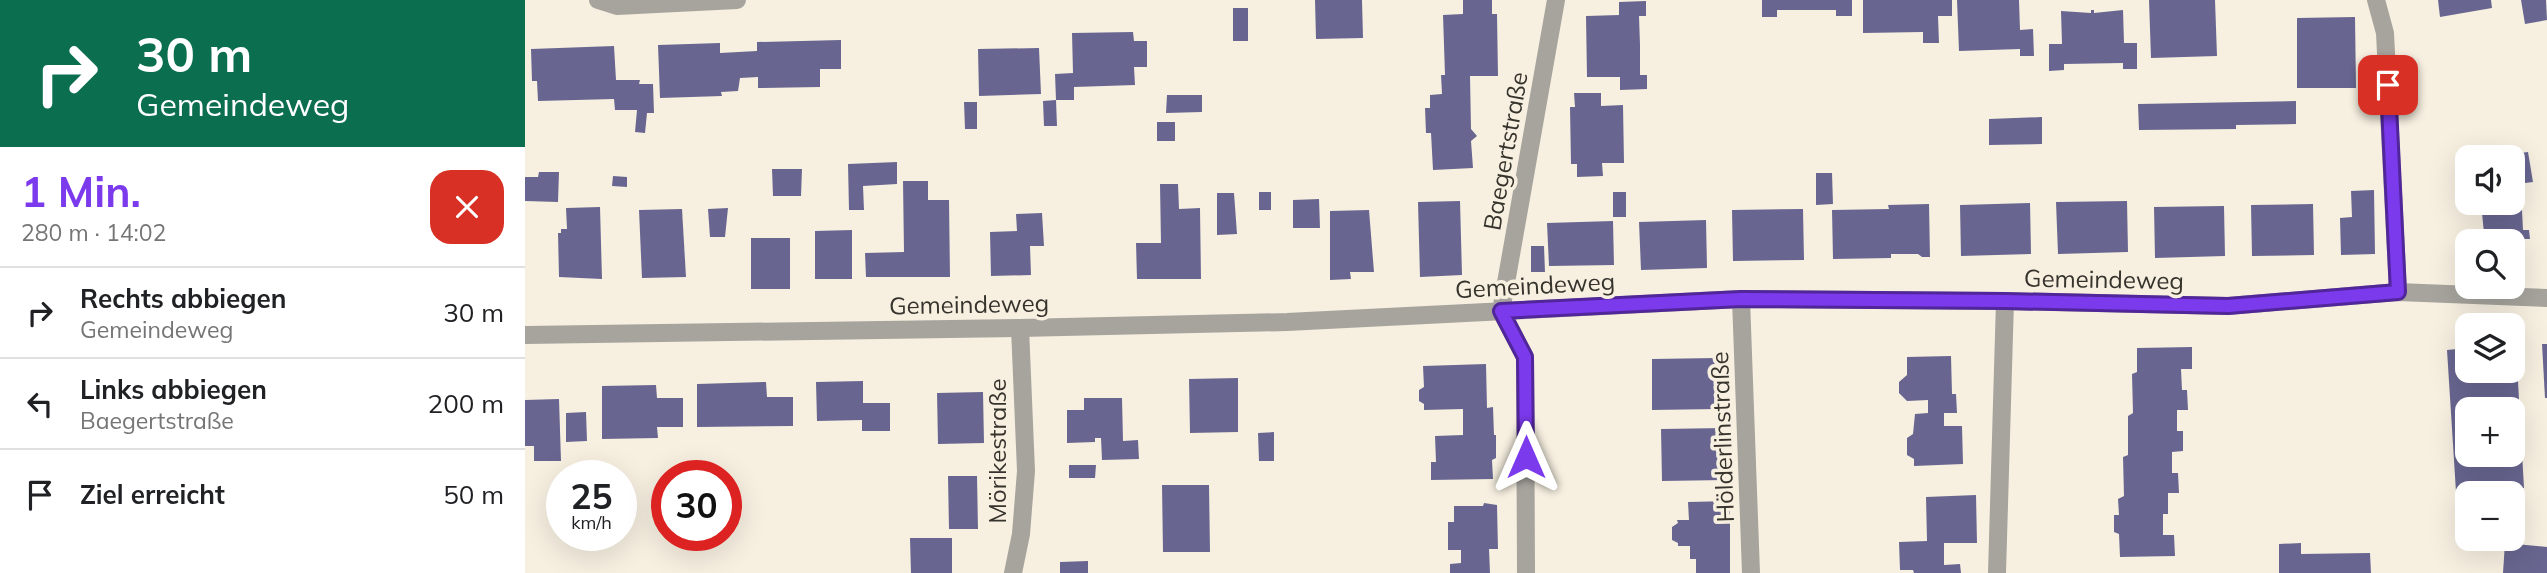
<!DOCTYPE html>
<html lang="de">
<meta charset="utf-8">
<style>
body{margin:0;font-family:Mulish,sans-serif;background:#f6f6f6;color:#202124;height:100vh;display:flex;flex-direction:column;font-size:26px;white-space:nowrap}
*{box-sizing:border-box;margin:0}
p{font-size:23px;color:#757577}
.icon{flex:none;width:38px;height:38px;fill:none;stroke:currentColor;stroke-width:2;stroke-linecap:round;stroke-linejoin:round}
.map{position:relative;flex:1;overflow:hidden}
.drawer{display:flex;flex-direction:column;background:#fff;width:525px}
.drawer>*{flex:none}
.guide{background:#0b6e4f;color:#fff;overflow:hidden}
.tools{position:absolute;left:1930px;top:145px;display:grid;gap:14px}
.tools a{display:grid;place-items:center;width:70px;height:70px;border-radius:14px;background:#fff;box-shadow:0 7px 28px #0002;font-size:35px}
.speed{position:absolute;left:21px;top:460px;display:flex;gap:14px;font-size:35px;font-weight:700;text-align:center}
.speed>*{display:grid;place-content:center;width:91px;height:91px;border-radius:50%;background:#fff;box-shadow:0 7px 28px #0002;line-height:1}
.speed small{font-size:18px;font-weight:400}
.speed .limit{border:10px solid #d22;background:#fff;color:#111}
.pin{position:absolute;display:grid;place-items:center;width:60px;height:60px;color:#fff;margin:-30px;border-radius:14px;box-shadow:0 4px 10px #0006}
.me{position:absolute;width:77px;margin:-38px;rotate:0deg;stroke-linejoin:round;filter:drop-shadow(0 0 5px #0008)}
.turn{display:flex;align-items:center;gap:24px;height:147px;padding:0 21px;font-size:32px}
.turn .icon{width:91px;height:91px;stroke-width:2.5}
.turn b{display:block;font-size:49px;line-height:60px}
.round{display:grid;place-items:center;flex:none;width:74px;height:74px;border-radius:21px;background:#f6f6f6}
.head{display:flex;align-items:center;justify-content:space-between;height:119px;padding:0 21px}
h1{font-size:42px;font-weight:700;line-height:52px;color:#7c3aed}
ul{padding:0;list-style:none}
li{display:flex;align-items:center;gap:21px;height:91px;padding:0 21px;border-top:2px solid #e0e0e0}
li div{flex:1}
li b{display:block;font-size:26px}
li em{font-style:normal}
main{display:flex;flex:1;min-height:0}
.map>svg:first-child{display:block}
.building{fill:#686690;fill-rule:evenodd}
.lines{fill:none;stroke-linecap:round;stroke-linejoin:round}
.minor{stroke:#a7a49e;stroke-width:18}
.route-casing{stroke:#51269a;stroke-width:18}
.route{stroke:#7c3aed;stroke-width:12}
.labels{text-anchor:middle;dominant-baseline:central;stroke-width:7;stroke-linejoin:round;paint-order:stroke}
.street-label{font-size:24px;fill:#36332d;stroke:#f7f0e1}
</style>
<main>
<section class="drawer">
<div class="guide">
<div class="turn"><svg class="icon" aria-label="right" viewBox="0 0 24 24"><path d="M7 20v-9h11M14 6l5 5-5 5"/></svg><div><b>30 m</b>Gemeindeweg</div></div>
</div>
<div class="head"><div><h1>1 Min.</h1><p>280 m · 14:02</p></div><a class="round" style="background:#d93025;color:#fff"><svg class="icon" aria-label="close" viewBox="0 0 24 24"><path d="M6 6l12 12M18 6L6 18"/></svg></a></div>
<ul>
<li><svg class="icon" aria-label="right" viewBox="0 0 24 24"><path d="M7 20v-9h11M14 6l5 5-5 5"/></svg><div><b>Rechts abbiegen</b><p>Gemeindeweg</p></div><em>30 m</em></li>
<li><svg class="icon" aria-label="left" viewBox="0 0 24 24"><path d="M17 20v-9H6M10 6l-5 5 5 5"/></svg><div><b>Links abbiegen</b><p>Baegertstraße</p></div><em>200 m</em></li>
<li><svg class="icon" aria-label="arrive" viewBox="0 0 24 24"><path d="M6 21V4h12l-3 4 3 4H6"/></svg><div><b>Ziel erreicht</b></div><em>50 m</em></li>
</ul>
</section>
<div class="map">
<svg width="2022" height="573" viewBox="0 0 2022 573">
<rect width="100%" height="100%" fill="#f7f0e1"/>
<g class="building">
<path d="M790,0H837L838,38L791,39Z"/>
<path d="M938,0H967V14H972L973,76H945L946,129L952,136L946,141L948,168L908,170L906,133H901L900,108H905V95L917,94L916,75H920L918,15L938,14Z"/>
<path d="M1237,0H1327V16H1311V10H1252V17H1237Z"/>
<path d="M1338,0H1427V16H1413L1414,43H1398V32L1338,33Z"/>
<path d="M1432,0H1494L1495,30L1508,29L1509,56H1495V49L1434,51Z"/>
<path d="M1624,0H1690L1692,56L1626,58Z"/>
<path d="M1913,0H1966L1967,8L1915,17Z"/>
<path d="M1996,0H2021L2022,20L2000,24Z"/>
<path d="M1121,1V16H1114L1115,45V75H1122V89L1095,90V77H1062L1061,16L1094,15V2Z"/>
<rect x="708" y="8" width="15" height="33"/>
<path d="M1566,10H1569V13L1598,10L1599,43H1612V69H1598V63L1539,64V70L1524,71V44H1537L1536,11L1566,13Z"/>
<path d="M1830,17L1831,88H1772V18Z"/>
<path d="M608,32L609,41H622V67H609L610,85L549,87V100H531L530,74L548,73L547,33Z"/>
<path d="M316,40V69H295V87L233,88V77L215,78L213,91L196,92L197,96L135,98L133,45L195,43V53L232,51V42Z"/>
<path d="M89,46L91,80H115L114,84H128L129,113H122L120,133L110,132L112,110H90L89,99L13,101L12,81H7L6,49Z"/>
<path d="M514,48L516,94L454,96L453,49Z"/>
<path d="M1049,93H1076V106L1098,105L1099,163H1077L1078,176L1052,177V164H1046L1045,107H1050Z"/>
<path d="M642,95H677V112L641,113Z"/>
<path d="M531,100L532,126H519L518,101Z"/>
<path d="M1771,101V124L1711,125V129L1614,130L1613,104Z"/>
<path d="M439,102H452V129H440Z"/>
<path d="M1517,117V144L1464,145V119Z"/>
<rect x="632" y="122" width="18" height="19"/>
<path d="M2003,152L2008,182L1992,184L1988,154Z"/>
<path d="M372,162V184L338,186L339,210H324L323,164Z"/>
<path d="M247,169H277L276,196H248Z"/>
<path d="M14,172H34L33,202L0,201V177H13Z"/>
<path d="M1291,173H1307L1308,204L1291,205Z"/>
<path d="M88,176L102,177V187L87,186Z"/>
<path d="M378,181H403V200H424L425,277H341L340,253L379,252Z"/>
<path d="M635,184H653L654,209L675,208L676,279H612L611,243H636Z"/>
<path d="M1849,190L1850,254L1816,255L1815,218L1827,217L1826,191Z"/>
<path d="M1988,190H1996L1998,230H2004L2005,239H1998V257H1988V242H1942V253H1940V233H1959L1956,203H1988Z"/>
<rect x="734" y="192" width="12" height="18"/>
<rect x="1088" y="192" width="13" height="25"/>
<path d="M692,193H709L712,234L692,235Z"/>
<path d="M794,199L795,228H768V200Z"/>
<path d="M935,201L937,275L895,277L893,202Z"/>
<path d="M1602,201L1603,252L1533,254L1531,202Z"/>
<path d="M1505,203L1506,254L1436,256L1435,205Z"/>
<path d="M1404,204L1405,257H1397L1393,254H1366V258L1308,259L1307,210L1364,209L1363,205Z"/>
<path d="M1788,204L1789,255L1727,256L1726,205Z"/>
<path d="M1699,206L1700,256L1630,258L1629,207Z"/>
<path d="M75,207L77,279L34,277L33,233H36V229H42L41,208Z"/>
<path d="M203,208L200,237H185L183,209Z"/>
<path d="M157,209L161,277L117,278L114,210Z"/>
<path d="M1278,209L1279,260L1208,261L1207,210Z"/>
<path d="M844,210L849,272H825L826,279L805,280V211Z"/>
<path d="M517,213L519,246H505L506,275L466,276L465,232L492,231L491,214Z"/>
<path d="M1181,220L1182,268L1116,270L1114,222Z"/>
<path d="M1088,221L1089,265L1024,266L1022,223Z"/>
<path d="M327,230V279H290V231Z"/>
<rect x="226" y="238" width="39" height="51"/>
<path d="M1006,246H1019L1020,272H1006Z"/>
<path d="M2017,344H2022V398H2020Z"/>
<path d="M1988,346H1991L1999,488L1931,492L1922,350L1942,348V371H1988ZM1942,410H1988V455H1942Z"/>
<path d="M1667,347V369H1656L1657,390H1662L1663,410H1652V431H1658V451L1647,452V473H1653L1654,493H1643V514H1638V535H1649L1650,556L1595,557L1594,534L1589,532V515H1594L1593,499L1599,496L1598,457L1603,455V416L1608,413L1607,374L1612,372V348Z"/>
<path d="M1426,356L1427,394H1431L1432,413H1419V426H1437L1438,464L1389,466V459L1382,455V438L1388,434L1390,414L1403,413V400L1382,401L1374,393V382L1382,375V357Z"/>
<path d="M1191,358L1192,409L1127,410V359Z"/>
<path d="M961,364L962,408L968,407L969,435H971V458L967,460L968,479L906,480V462H911L910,436L938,435V409L899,410V404L894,401V390L899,387L898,366Z"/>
<path d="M713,378V432L665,433L664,379Z"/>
<path d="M338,381V403H365V431H337V420L292,421L291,382Z"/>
<path d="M241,382L242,397H268V426L172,427V384Z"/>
<path d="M131,385L132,398H158V427H132L133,438L77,439V386Z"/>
<path d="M458,392L459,443L413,444L412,393Z"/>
<path d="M559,398H597L598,441L613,440L614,459L577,460L576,438H570V442L542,443V410H559Z"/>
<path d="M34,399L36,461H9V446H0V400Z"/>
<path d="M61,412L62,441L41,442V413Z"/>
<path d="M1200,428L1201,480L1137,481L1136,429Z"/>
<path d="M749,432V461H734L733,433Z"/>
<path d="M544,465H571L570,478H544Z"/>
<path d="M423,476H452L453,529H424Z"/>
<path d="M637,485H684L685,552H638Z"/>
<path d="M1451,495L1452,543H1419V565L1435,564L1436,573H1389L1388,570H1375L1374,542L1402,541L1401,497Z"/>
<path d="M1205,501V573H1171V559H1165V546H1153V543L1147,540V527L1153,523L1152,520H1164L1163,502Z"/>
<path d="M959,503L972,505L973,549H964L965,573H925V564L936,563V550H923V522H929V506H958Z"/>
<path d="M385,538H427V573H386Z"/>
<path d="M1776,543V554L1845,553L1846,573H1754V544Z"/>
<path d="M1980,543L2022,547V573H1978Z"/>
<path d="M563,561V573H535V562Z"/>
</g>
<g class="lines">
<g class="minor">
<path d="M73,0L92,6L212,0"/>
<path d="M1851,0L1860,33L1873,292"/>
<path d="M1216,299L1226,573"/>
<path d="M0,335L495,328L762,322L1216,299L1480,301L1703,306L1873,292L2022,298"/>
<path d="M488,573L496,534L501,471L495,328"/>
<path d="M1001,573L1000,357L976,311L1031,0"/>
<path d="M1472,573L1480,301"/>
</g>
</g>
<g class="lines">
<g class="route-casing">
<path id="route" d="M1001,457L1000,357L976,311L1216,299L1480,301L1703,306L1873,292L1863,85"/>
</g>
<use href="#route" class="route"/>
</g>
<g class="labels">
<g class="street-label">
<text transform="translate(980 151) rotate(-80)">Baegertstraße</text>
<text transform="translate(1579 279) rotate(1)">Gemeindeweg</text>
<text transform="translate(1010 285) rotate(-3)">Gemeindeweg</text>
<text transform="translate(444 304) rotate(-1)">Gemeindeweg</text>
<text transform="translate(1197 437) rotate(-92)">Hölderlinstraße</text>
<text transform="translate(472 451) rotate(-90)">Mörikestraße</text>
</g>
</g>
</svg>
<div class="tools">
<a><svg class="icon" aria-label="sound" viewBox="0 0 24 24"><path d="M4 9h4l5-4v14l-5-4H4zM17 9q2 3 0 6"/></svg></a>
<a><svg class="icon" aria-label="search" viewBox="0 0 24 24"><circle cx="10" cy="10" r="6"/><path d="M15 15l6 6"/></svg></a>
<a><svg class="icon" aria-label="layers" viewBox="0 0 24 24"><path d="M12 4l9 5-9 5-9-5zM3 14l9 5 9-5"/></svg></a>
<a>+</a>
<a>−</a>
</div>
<div class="speed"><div>25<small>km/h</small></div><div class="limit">30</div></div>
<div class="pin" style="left:1863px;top:85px;background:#d93025"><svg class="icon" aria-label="arrive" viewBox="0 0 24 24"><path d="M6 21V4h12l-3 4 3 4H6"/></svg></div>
<svg class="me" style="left:1001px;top:457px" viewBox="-20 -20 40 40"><path d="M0-17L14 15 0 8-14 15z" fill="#7c3aed" stroke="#fff" stroke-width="4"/></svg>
</div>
</main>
